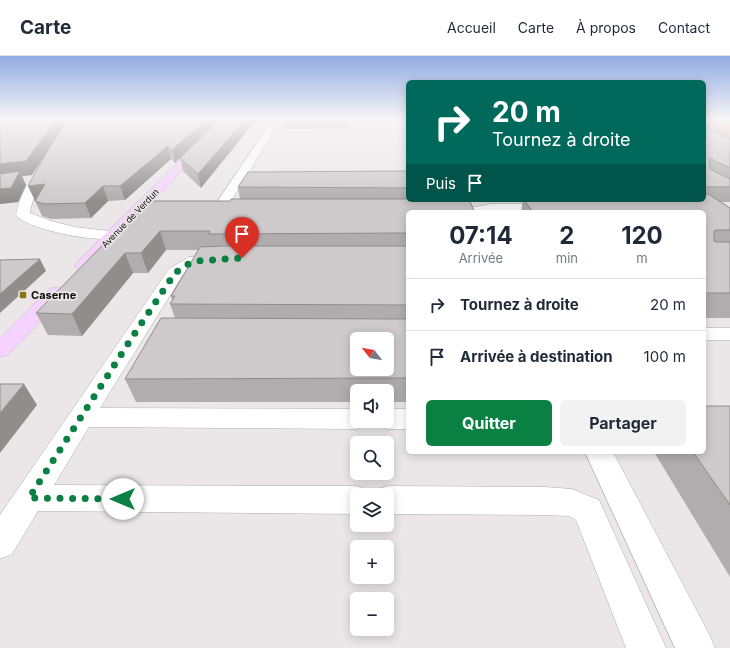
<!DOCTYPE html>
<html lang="fr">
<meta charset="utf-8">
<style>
body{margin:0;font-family:Inter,sans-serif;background:#f2f2f3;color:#1f2937;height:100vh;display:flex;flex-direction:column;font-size:15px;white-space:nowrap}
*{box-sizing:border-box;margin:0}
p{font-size:13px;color:#747a83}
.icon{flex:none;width:22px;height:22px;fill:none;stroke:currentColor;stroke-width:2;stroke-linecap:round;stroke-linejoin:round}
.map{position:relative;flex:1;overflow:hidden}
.side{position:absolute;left:406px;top:154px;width:300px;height:244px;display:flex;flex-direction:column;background:#fff;border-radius:6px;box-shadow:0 2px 10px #0003}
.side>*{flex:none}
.banner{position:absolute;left:406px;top:24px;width:300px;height:122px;border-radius:6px;box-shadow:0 2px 10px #0003;background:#00695c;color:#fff;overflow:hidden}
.needle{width:26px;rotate:301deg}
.fabs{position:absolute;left:350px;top:276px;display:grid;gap:8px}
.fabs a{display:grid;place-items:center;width:44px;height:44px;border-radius:6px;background:#fff;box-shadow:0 2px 10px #0003;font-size:20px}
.pin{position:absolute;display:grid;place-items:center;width:34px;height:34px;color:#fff;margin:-41px -17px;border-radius:50% 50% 50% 0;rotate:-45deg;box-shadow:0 0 4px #0007}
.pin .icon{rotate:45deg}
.me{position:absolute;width:44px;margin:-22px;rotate:270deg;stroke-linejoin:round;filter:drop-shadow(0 0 3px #0008)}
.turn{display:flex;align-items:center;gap:14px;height:84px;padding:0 20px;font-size:18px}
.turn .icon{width:52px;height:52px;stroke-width:2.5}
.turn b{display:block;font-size:28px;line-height:34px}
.then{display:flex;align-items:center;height:38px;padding:0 20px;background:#0003;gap:8px;font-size:15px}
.eta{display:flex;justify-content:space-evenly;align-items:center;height:68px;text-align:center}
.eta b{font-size:24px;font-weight:700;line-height:28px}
.action{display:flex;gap:8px;margin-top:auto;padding:8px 20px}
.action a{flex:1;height:46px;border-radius:6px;background:#0b8043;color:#fff;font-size:16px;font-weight:700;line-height:46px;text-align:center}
.action a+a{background:#f2f2f3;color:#1f2937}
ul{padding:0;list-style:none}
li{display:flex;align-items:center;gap:12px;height:52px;padding:0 20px;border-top:1px solid #e0e1e3}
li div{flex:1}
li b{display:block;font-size:15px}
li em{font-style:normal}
header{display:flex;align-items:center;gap:24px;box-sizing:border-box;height:56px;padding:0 20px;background:#fff;border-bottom:1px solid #e0e1e3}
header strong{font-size:19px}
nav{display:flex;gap:22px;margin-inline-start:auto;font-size:14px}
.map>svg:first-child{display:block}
.green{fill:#e7b2ab}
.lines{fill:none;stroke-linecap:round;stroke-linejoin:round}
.minor-casing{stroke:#b2adb0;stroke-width:1}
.major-casing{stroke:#c5c5c5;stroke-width:1}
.minor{fill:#fff;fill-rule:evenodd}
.major{fill:#f5d3fe;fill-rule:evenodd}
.wall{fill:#b1adae}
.shaded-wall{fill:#908d8d}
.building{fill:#cec9ca;stroke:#908d8d;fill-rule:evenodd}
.route{stroke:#0b8043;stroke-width:7;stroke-dasharray:0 12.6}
.poi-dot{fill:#897416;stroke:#ebe7e9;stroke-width:1.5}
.labels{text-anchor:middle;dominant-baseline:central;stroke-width:3.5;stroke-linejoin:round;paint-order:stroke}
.far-street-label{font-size:9px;fill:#0f0d0e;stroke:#ebe7e9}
.poi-label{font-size:11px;font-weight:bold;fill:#0f0d0e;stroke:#ebe7e9;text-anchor:start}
</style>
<header>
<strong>Carte</strong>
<nav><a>Accueil</a><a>Carte</a><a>À propos</a><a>Contact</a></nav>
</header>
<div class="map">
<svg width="730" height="592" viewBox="0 0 730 592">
<rect width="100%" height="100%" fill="#ebe7e9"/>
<path class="green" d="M704,63H730V81L704,80Z"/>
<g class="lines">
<g class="minor-casing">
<g id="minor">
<path d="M69,63H77C64,86 33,132 30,157L51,165L75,171L117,176L120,179L117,182C99,187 27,174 16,159C20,131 53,88 69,63Z"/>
<path d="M273,63H281L228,150L246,152L248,155L246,158C236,160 219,161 213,152Z"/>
<path d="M331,63H408V65H335Z"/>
<path d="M490,148H552L557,149L559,152L557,155L552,156L438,155L440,152L445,151H476Z"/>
<path d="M221,198L227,199L229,203L227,207L198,210L182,220L100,352L357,353V365H369L366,370L357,373L89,371L54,429L357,430L368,434L370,439H357V458L38,455L12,498L0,503V459L169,213L189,201Z"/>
<rect x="704" y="272" width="26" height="12"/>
<path d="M387,353H408V373H387L378,370L375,365H387Z"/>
<path d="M585,396H613L709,578L715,592H675Z"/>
<path d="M387,430L545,431L572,433L599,444L666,592H626L576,464L569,460L545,459L387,458V439H374L376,434Z"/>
</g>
</g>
<g class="major-casing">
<g id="major">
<path d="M222,63H230L89,214L83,215L77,214L75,210L77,206Z"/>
<path d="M56,231L63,233L65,237L63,241L8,299L0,301V282L49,233Z"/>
</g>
</g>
<use href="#minor" class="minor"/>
<use href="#major" class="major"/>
</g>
<g class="wall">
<path d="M0,63H220L201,132L183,115L180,102L175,107L171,103L125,144L108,145L91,162L51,163L42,160L28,130L45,99L32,119L22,120L26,129L18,146L0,148Z"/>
<path d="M282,63H349V72L283,73Z"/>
<path d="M704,68L709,73L730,82V146H721L730,152V262H704V156H521L523,144H704Z"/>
<path d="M408,115V346H387V335H357V346H136L125,323L175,262L170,248L172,244L171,240L199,194H166L148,217H133L82,280L48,279L36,257L146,145H230L240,143L238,131Z"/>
<path d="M730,350V521L654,396H704Z"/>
</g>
<g class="shaded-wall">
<path d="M57,63H68L32,119L22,120L26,129L18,146L0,148V108Z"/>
<path d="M207,63H220L175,107L172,94Z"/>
<path d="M246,63H257L201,132L198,118Z"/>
<path d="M168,90L171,103L125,144L120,130Z"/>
<path d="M45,128L35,144L28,130Z"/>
<path d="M103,130L108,145L91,162L85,147Z"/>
<path d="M160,175L166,194L148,217L141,197Z"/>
<path d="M125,197L133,217L82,280L72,258Z"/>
<path d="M40,203L46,215L0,257V238Z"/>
<path d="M24,328L37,349L0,397V357Z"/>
</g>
<g class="building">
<path d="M0,63H57L26,105L0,108Z"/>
<path d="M68,63H207L172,94L168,90L120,130H103L85,147L44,148L35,145L45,128L28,130L46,97Z"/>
<path d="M220,63H246L198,118L180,102Z"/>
<path d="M704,68L708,69L709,73L730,82V112L709,102L710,113L730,123V131H704Z"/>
<path d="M20,115L11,132L0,133V118Z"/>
<path d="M408,115V132L238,131L248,116Z"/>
<path d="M704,138H708L730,152V174H715L714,175V185L716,186H730V237H704V156H533L524,144H704Z"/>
<path d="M231,143H408V144H469L475,156H408V177L208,178L210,175H160L141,197H125L72,258L36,257L146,145H230Z"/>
<path d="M223,190H408V249L170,248L175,240H171L200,191Z"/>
<path d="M40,203L0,238V204Z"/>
<path d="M161,262L408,263V322L125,323ZM357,283H387V313H357Z"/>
<path d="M0,328H24L0,357Z"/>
<path d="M704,350H730V449L693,396H704Z"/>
</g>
<linearGradient id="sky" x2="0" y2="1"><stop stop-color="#92ace4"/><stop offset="0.43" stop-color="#f6f4f5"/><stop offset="1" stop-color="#f6f4f5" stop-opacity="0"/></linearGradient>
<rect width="730" height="146" fill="url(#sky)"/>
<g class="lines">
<path class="route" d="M123,443L29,442L135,277L175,217L186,209L196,205L242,202"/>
</g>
<rect class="poi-dot" x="19" y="235" width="8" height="8" rx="2"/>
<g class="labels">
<g class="far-street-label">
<text transform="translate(130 162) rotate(-46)">Avenue de Verdun</text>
</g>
<g class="poi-label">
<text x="31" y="239">Caserne</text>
</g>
</g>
</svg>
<div class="fabs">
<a><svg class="needle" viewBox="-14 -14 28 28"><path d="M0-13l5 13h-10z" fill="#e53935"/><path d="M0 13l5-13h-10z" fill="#747a83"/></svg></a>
<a><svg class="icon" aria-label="sound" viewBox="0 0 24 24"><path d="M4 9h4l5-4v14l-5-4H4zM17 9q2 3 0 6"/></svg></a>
<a><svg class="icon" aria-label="search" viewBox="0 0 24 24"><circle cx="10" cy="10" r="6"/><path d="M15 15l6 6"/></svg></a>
<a><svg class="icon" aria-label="layers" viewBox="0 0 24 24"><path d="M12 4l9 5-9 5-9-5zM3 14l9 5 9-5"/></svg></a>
<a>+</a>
<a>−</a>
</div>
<div class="pin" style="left:242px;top:202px;background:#d93025"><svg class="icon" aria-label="arrive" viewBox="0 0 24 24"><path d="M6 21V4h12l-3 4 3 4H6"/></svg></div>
<svg class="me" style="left:123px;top:443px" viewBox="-20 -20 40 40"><circle r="19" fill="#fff"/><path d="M0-13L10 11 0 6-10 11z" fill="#0b8043"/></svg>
<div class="banner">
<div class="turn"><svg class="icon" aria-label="right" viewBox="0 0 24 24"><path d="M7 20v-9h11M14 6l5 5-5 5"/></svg><div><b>20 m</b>Tournez à droite</div></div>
<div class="then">Puis<svg class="icon" aria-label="arrive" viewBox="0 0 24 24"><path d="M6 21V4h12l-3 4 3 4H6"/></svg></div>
</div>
<section class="side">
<div class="eta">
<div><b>07:14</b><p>Arrivée</p></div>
<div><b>2</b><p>min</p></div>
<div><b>120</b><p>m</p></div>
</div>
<ul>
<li><svg class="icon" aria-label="right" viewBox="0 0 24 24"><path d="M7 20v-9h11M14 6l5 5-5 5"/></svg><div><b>Tournez à droite</b></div><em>20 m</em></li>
<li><svg class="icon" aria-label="arrive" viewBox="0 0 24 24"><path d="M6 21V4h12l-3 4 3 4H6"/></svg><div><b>Arrivée à destination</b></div><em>100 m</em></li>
</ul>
<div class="action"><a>Quitter</a><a>Partager</a></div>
</section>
</div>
